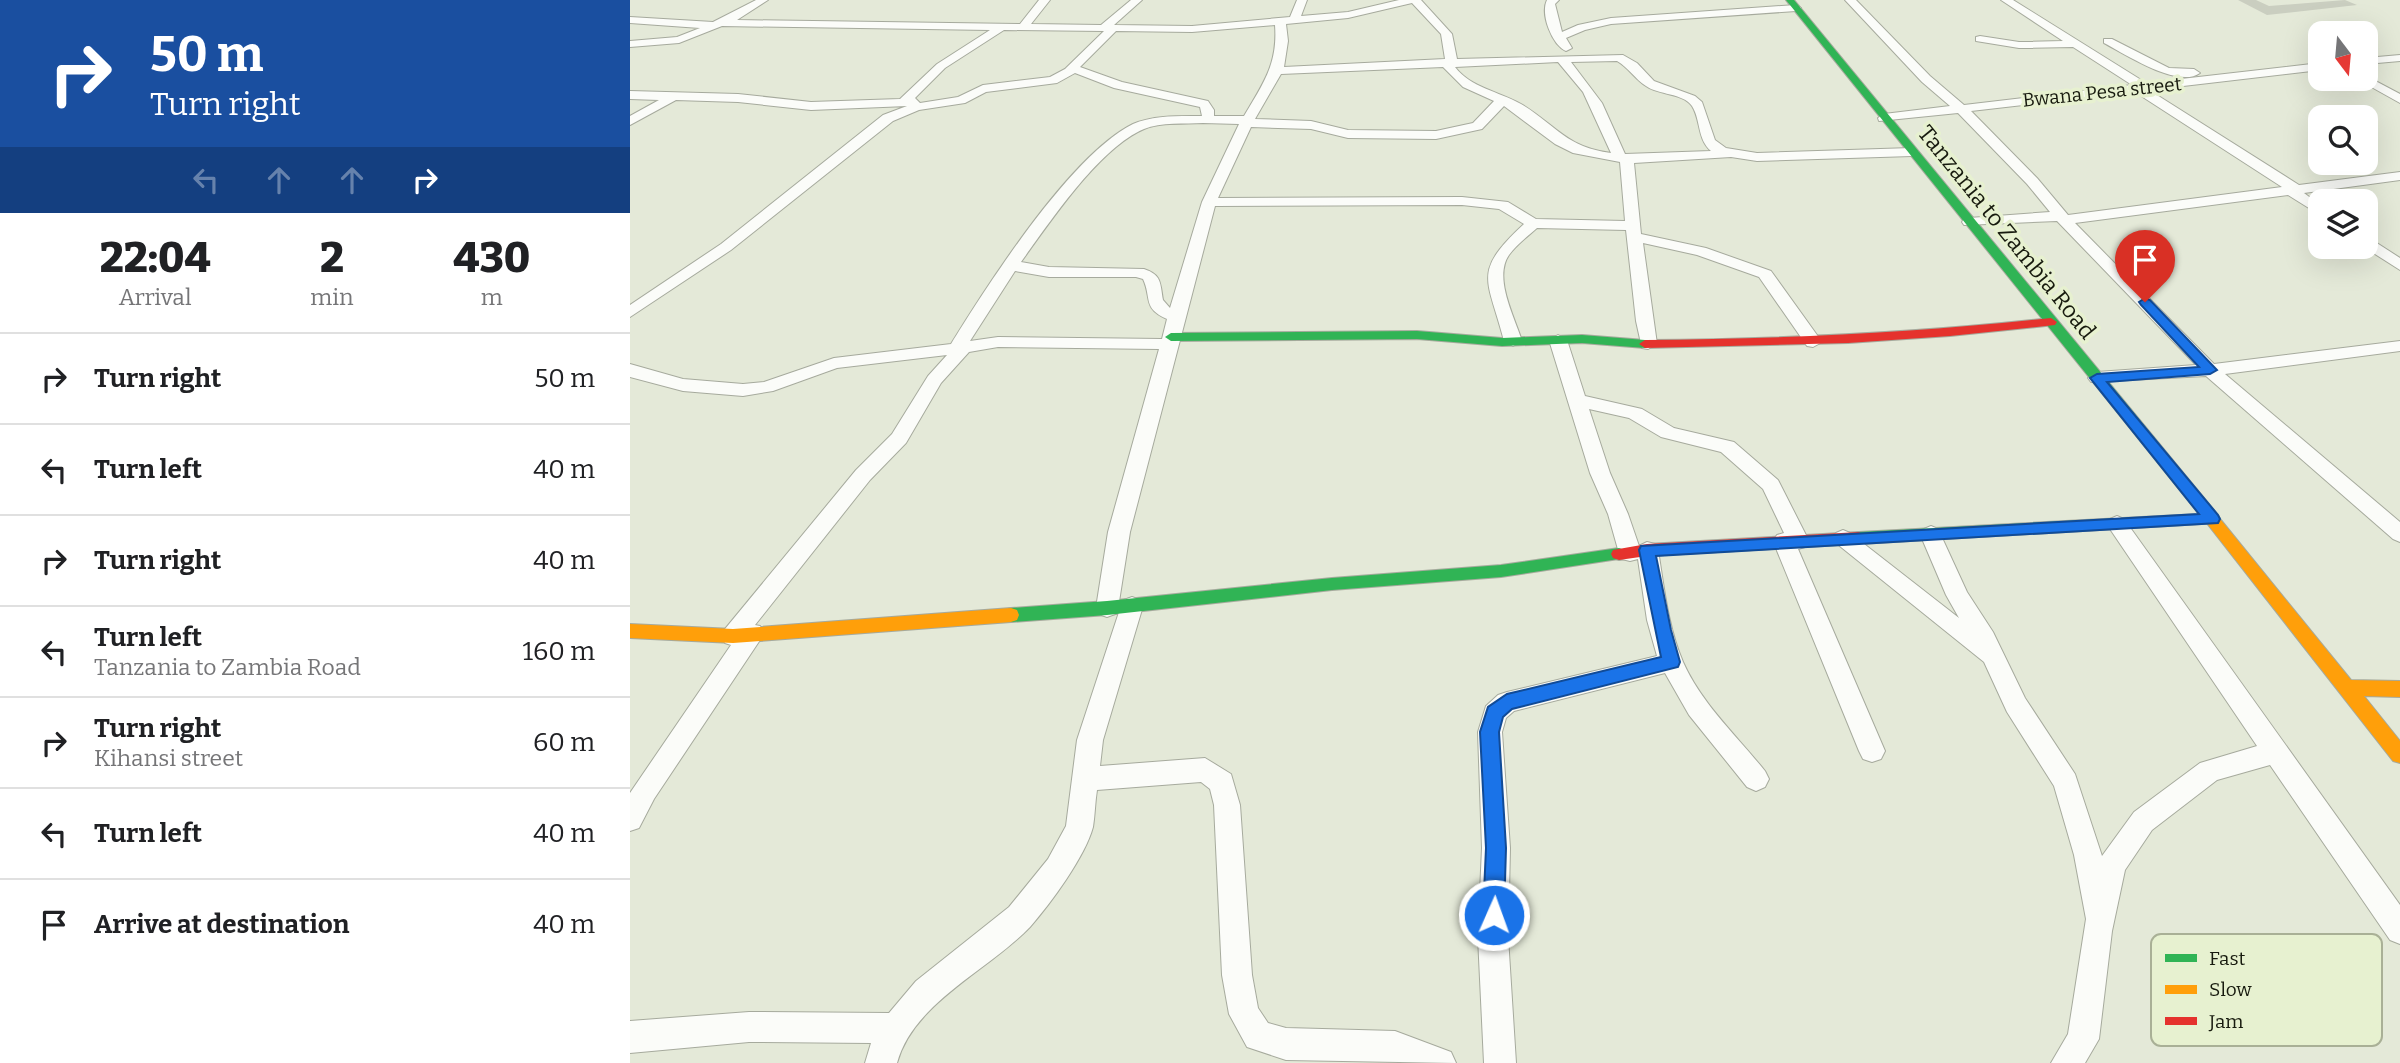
<!DOCTYPE html>
<style>
body{margin:0;font-family:Bitter,serif;background:#f2f2f2;color:#202124;height:100vh;display:flex;flex-direction:column;font-size:26px;white-space:nowrap}
*{box-sizing:border-box;margin:0}
p{font-size:23px;color:#757577}
.icon{flex:none;width:38px;height:38px;fill:none;stroke:currentColor;stroke-width:2;stroke-linecap:round;stroke-linejoin:round}
.map{position:relative;flex:1;overflow:hidden}
.drawer{display:flex;flex-direction:column;background:#fff;width:630px}
.drawer>*{flex:none}
.guide{background:#1a4fa0;color:#fff;overflow:hidden}
.needle{width:46px;rotate:164deg}
.fabs{position:absolute;left:1678px;top:21px;display:grid;gap:14px}
.fabs a{display:grid;place-items:center;width:70px;height:70px;border-radius:14px;background:#fff;box-shadow:0 7px 28px #0002;font-size:35px}
.pin{position:absolute;display:grid;place-items:center;width:60px;height:60px;color:#fff;margin:-72px -30px;border-radius:50% 50% 50% 0;rotate:-45deg;box-shadow:0 0 7px #0007}
.pin .icon{rotate:45deg}
.me{position:absolute;width:77px;margin:-38px;rotate:2deg;stroke-linejoin:round;filter:drop-shadow(0 0 5px #0008)}
.turn{display:flex;align-items:center;gap:24px;height:147px;padding:0 35px;font-size:32px}
.turn .icon{width:91px;height:91px;stroke-width:2.5}
.turn b{display:block;font-size:49px;line-height:60px}
.lanes{display:flex;align-items:center;height:66px;padding:0 35px;background:#0003;justify-content:center;gap:35px;direction:ltr}
.lanes .off{opacity:.35}
.eta{display:flex;justify-content:space-evenly;align-items:center;height:119px;text-align:center}
.eta b{font-size:42px;font-weight:800;line-height:49px}
ul{padding:0;list-style:none}
li{display:flex;align-items:center;gap:21px;height:91px;padding:0 35px;border-top:2px solid #e0e0e0}
li div{flex:1}
li b{display:block;font-size:26px}
li em{font-style:normal}
main{display:flex;flex:1;min-height:0}
.map>svg:first-child{display:block}
.building{fill:#cacec0}
.lines{fill:none;stroke-linecap:round;stroke-linejoin:round}
.street-casing{stroke:#a6aa9d;stroke-width:2}
.fast-casing{stroke:#a6aa9d;stroke-width:2}
.slow-casing{stroke:#a6aa9d;stroke-width:2}
.jam-casing{stroke:#a6aa9d;stroke-width:2}
.street{fill:#fbfcf9;fill-rule:evenodd}
.fast{fill:#30b455;fill-rule:evenodd}
.slow{fill:#ff9f0a;fill-rule:evenodd}
.jam{fill:#e5322d;fill-rule:evenodd}
.route{fill:#1a73e8;stroke:#114b97;stroke-width:2}
.labels{text-anchor:middle;dominant-baseline:central;stroke-width:7;stroke-linejoin:round;paint-order:stroke}
.far-street-label{font-size:19px;fill:#171a0e;stroke:#e7f1d0}
.street-label{font-size:23px;fill:#171a0e;stroke:#e7f1d0}
.key{fill:#e7f1d0;stroke:#a9b096;stroke-width:2}
.key-label{font-size:19px;fill:#171a0e}
</style>
<main>
<section class="drawer">
<div class="guide">
<div class="turn"><svg class="icon" aria-label="right" viewBox="0 0 24 24"><path d="M7 20v-9h11M14 6l5 5-5 5"/></svg><div><b>50 m</b>Turn right</div></div>
<div class="lanes"><svg class="icon off" aria-label="left" viewBox="0 0 24 24"><path d="M17 20v-9H6M10 6l-5 5 5 5"/></svg><svg class="icon off" aria-label="ahead" viewBox="0 0 24 24"><path d="M12 20V5M6 11l6-6 6 6"/></svg><svg class="icon off" aria-label="ahead" viewBox="0 0 24 24"><path d="M12 20V5M6 11l6-6 6 6"/></svg><svg class="icon" aria-label="right" viewBox="0 0 24 24"><path d="M7 20v-9h11M14 6l5 5-5 5"/></svg></div>
</div>
<div class="eta">
<div><b>22:04</b><p>Arrival</p></div>
<div><b>2</b><p>min</p></div>
<div><b>430</b><p>m</p></div>
</div>
<ul>
<li><svg class="icon" aria-label="right" viewBox="0 0 24 24"><path d="M7 20v-9h11M14 6l5 5-5 5"/></svg><div><b>Turn right</b></div><em>50 m</em></li>
<li><svg class="icon" aria-label="left" viewBox="0 0 24 24"><path d="M17 20v-9H6M10 6l-5 5 5 5"/></svg><div><b>Turn left</b></div><em>40 m</em></li>
<li><svg class="icon" aria-label="right" viewBox="0 0 24 24"><path d="M7 20v-9h11M14 6l5 5-5 5"/></svg><div><b>Turn right</b></div><em>40 m</em></li>
<li><svg class="icon" aria-label="left" viewBox="0 0 24 24"><path d="M17 20v-9H6M10 6l-5 5 5 5"/></svg><div><b>Turn left</b><p>Tanzania to Zambia Road</p></div><em>160 m</em></li>
<li><svg class="icon" aria-label="right" viewBox="0 0 24 24"><path d="M7 20v-9h11M14 6l5 5-5 5"/></svg><div><b>Turn right</b><p>Kihansi street</p></div><em>60 m</em></li>
<li><svg class="icon" aria-label="left" viewBox="0 0 24 24"><path d="M17 20v-9H6M10 6l-5 5 5 5"/></svg><div><b>Turn left</b></div><em>40 m</em></li>
<li><svg class="icon" aria-label="arrive" viewBox="0 0 24 24"><path d="M6 21V4h12l-3 4 3 4H6"/></svg><div><b>Arrive at destination</b></div><em>40 m</em></li>
</ul>
</section>
<div class="map">
<svg width="1770" height="1063" viewBox="0 0 1770 1063">
<rect width="100%" height="100%" fill="#e4e9d8"/>
<path class="building" d="M1608,0H1626L1639,6L1715,0L1727,5L1637,15Z"/>
<g class="lines">
<g class="street-casing">
<g id="street">
<path d="M126,0H138L107,20L390,24L409,0H420L401,24L471,25L501,0H512L484,25L562,26L660,17L667,0H677L671,16L718,12L769,0H791L822,34L827,59L993,55L1007,63L1024,81L1065,96L1072,102L1085,140L1096,148L1127,153L1282,148L1289,152L1282,156L1127,161L1101,157L1004,163L1011,234L1076,248L1141,271L1192,342L1183,347L1177,346L1129,277L1067,255L1013,243L1027,344L1018,349L1012,348L1006,321L996,230L907,228C898,236 886,245 879,255C863,278 885,318 892,341L883,346L874,341C858,278 841,273 894,224L869,209L832,205L585,206L500,532L488,608L485,614L477,617L469,614L466,608L478,532L529,349L368,347L339,352L311,383L276,443L240,480L125,625L130,626L134,633L130,640L24,799L9,828L0,831V793L101,645L95,643L91,636L95,629L226,470L262,434L298,376L317,355L207,368L143,391L113,396L53,391L0,377V364L53,379L113,384L134,382L204,358L321,344C358,284 441,155 503,124C523,115 550,116 572,116L570,107L484,88L445,73L427,83L356,92L335,103L289,110L263,121L101,250L0,317V305L91,244L253,115L277,106L181,110L108,102L46,100L0,125V116L29,100L0,99V91L108,94L181,102L270,99L307,64L360,30L92,26L49,43L0,47V41L47,37L70,28L0,23V17L83,22ZM782,3L811,34L815,59L654,67L658,41L656,24L718,18ZM645,25C648,64 633,84 614,116H584V110L578,101L492,82L450,67L486,31L562,32ZM374,30L474,31L435,69L420,77L353,85L328,97L290,103L285,98L315,68ZM987,61C999,68 1005,79 1016,86C1028,95 1053,93 1062,106C1071,120 1067,139 1081,151L995,154L972,103L941,62ZM928,62L953,92L981,153C935,147 926,125 891,104C868,91 841,88 825,67ZM813,67L833,87L864,101L843,123L806,131L718,130L681,121L625,119L651,74ZM874,106L925,144L943,153L990,162L995,221L906,219L878,202L832,197L588,198L621,127L681,129L718,138L806,139L852,129ZM573,123L609,124L572,202L540,308L533,300C530,283 532,275 514,269L419,267L391,262C420,222 469,148 514,129C531,122 555,124 573,123ZM385,271L419,277H506L513,279C522,298 512,308 537,319L532,339L368,337L340,341Z"/>
<path d="M917,0H929L925,4L932,32L948,25L981,18L1166,5L1171,8L1166,11L981,24L955,30L936,38L942,48L936,51C922,45 910,14 917,0Z"/>
<path d="M1215,0H1226L1300,76L1334,105L1502,85L1443,47L1389,48L1346,41V37L1350,36L1389,42L1433,41L1371,0H1383L1516,83L1690,63V70L1519,90L1669,185L1770,172V180L1674,193L1690,205V215L1658,195L1445,223L1584,364L1770,341V351L1595,374L1770,522V542L1763,539L1576,376L1461,382L1458,378L1467,372L1566,365L1427,221L1334,225L1332,222L1334,219L1339,218L1420,212L1397,184L1328,113L1249,121L1248,118L1254,114L1320,106L1292,82ZM1505,92L1652,187L1438,215L1407,178L1341,111Z"/>
<path d="M1474,39H1482L1539,68L1564,69L1570,73C1548,89 1495,54 1474,43Z"/>
<path d="M1770,55V61L1736,64V58Z"/>
<path d="M1736,76L1770,94V103L1727,79H1736Z"/>
<path d="M1736,236L1770,258V270L1734,247Z"/>
<path d="M928,335L937,340L955,396L1012,409L1044,428L1104,442L1148,480L1179,541L1175,547L1168,549L1255,751L1251,759L1242,762L1233,759L1229,751L1143,541L1147,535L1154,533L1133,489L1091,452L1031,437L999,418L959,409L980,473L998,514L1009,546L1017,542L1025,544L1028,550C1034,587 1038,627 1053,662C1071,703 1107,736 1135,771L1139,779L1135,787L1126,791L1117,787L1059,715L1035,673L884,711L876,718L872,732L880,848L878,937L886,1063H854L848,937L852,848L848,732L856,706L868,695L877,692L1027,656L1017,620L1008,559L1000,561L992,559L989,553L978,514L960,473L919,340Z"/>
<path d="M1487,516L1494,519L1770,905V944L1760,940L1640,765L1587,780L1522,830L1495,870L1482,931L1469,1039L1455,1063H1421L1438,1034L1456,919L1444,855L1424,786L1377,712L1354,662L1206,543L1202,538L1206,533L1213,530L1220,533L1329,618L1316,595L1290,534L1294,529L1301,526L1308,529L1337,592L1363,632L1395,698L1445,774L1472,856L1504,812L1570,763L1627,746L1480,529L1477,524L1480,519Z"/>
<path d="M502,597L510,600L513,606L473,740L470,766L575,758L601,774L610,805L622,975L628,1008L638,1023L656,1028L765,1031L821,1052L826,1063L656,1060L617,1047L599,1014L592,975L584,805L580,789L571,782L467,790C465,802 465,815 463,827C455,857 420,904 400,927C359,970 283,1003 267,1063H235L241,1043L119,1042L0,1053V1021L119,1012L259,1013L286,981L379,907L418,859L436,826L447,740L491,606L494,600Z"/>
</g>
</g>
<g class="fast-casing">
<g id="fast">
<path d="M1156,0H1164L1588,515L1590,519L1588,523L1229,544L1223,542L1221,538L1223,534L1229,532L1569,514Z"/>
<path d="M787,331L872,338L952,335L1015,340L1021,344L1015,348L952,343L872,346L787,339L541,341L535,337L541,333Z"/>
<path d="M989,548L995,550L997,554L995,558L871,577L702,590L477,615L381,622L375,620L373,615L375,610L381,608L477,601L702,578L871,565Z"/>
</g>
</g>
<g class="slow-casing">
<g id="slow">
<path d="M1577,507L1582,509L1721,680L1770,681V697L1734,696L1770,741V763L1763,761L1572,517L1569,513L1572,509Z"/>
<path d="M381,608L387,610L389,615L387,620L381,622L103,643L0,638V624L103,629Z"/>
</g>
</g>
<g class="jam-casing">
<g id="jam">
<path d="M1421,318L1427,322L1425,325L1320,336L1218,343L1015,348L1009,344L1015,340C1151,339 1286,333 1421,318Z"/>
<path d="M1229,532L1237,538L1229,544L1017,556L989,560L983,558L981,554L983,550L1017,544Z"/>
</g>
</g>
<use href="#street" class="street"/>
<use href="#fast" class="fast"/>
<use href="#slow" class="slow"/>
<use href="#jam" class="jam"/>
</g>
<path class="route" d="M1515,298L1520,300L1587,370L1580,374L1477,382L1588,515L1590,519L1588,523L1026,556L1041,630L1050,662L1048,667L882,709L873,717L869,732L876,848L874,915L871,923L864,926L856,923L853,915L856,848L850,732L858,707L877,694L1031,657L1009,550L1011,546L1569,514L1460,378L1467,374L1569,367L1511,305L1509,302Z"/>
<g class="labels">
<g class="far-street-label">
<text transform="translate(1472 92) rotate(-6)">Bwana Pesa street</text>
</g>
<g class="street-label">
<text transform="translate(1377 232) rotate(51)">Tanzania to Zambia Road</text>
</g>
</g>
<rect x="1521" y="934" width="231" height="112" rx="10" class="key"/>
<rect x="1535" y="954" width="32" height="8" fill="#30b455"/>
<rect x="1535" y="985" width="32" height="9" fill="#ff9f0a"/>
<rect x="1535" y="1017" width="32" height="8" fill="#e5322d"/>
<g class="key-label">
<text x="1579" y="965">Fast</text>
<text x="1579" y="996">Slow</text>
<text x="1579" y="1028">Jam</text>
</g>
</svg>
<div class="fabs">
<a><svg class="needle" viewBox="-14 -14 28 28"><path d="M0-13l5 13h-10z" fill="#e53935"/><path d="M0 13l5-13h-10z" fill="#757577"/></svg></a>
<a><svg class="icon" aria-label="search" viewBox="0 0 24 24"><circle cx="10" cy="10" r="6"/><path d="M15 15l6 6"/></svg></a>
<a><svg class="icon" aria-label="layers" viewBox="0 0 24 24"><path d="M12 4l9 5-9 5-9-5zM3 14l9 5 9-5"/></svg></a>
</div>
<div class="pin" style="left:1515px;top:302px;background:#d93025"><svg class="icon" aria-label="arrive" viewBox="0 0 24 24"><path d="M6 21V4h12l-3 4 3 4H6"/></svg></div>
<svg class="me" style="left:864px;top:915px" viewBox="-20 -20 40 40"><circle r="17" fill="#1a73e8" stroke="#fff" stroke-width="3"/><path d="M0-11L8 9 0 5-8 9z" fill="#fff"/></svg>
</div>
</main>
